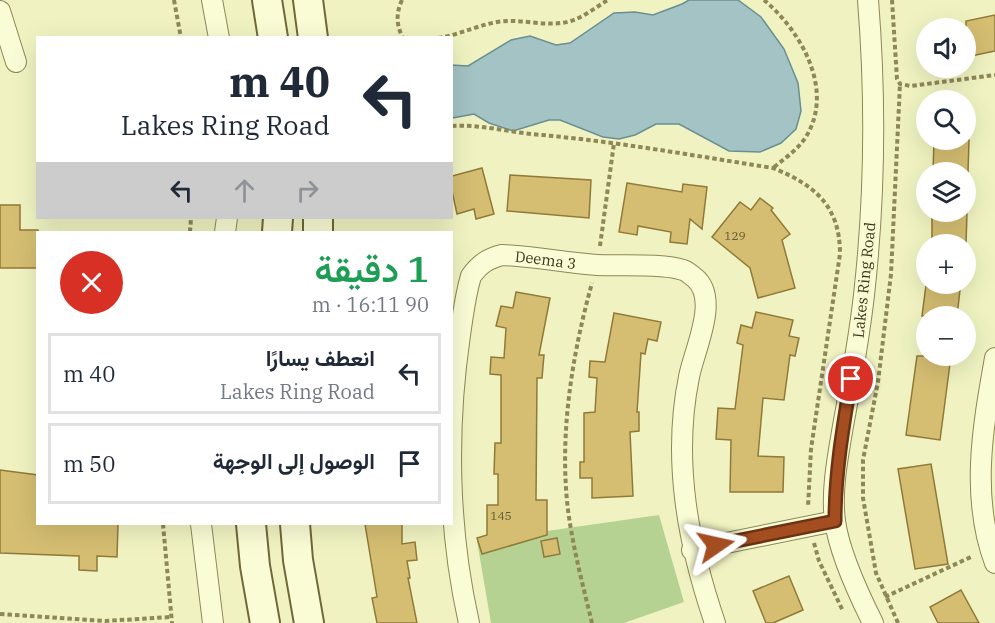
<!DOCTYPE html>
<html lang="ar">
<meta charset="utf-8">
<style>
body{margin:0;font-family:"IBM Plex Serif",Vazirmatn,serif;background:#f6f6f7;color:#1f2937;direction:rtl;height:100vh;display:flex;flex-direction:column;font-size:22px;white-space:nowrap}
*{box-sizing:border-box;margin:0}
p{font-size:20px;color:#747a83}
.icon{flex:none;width:33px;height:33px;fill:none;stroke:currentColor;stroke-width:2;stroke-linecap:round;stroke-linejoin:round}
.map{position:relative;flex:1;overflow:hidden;direction:ltr}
.drawer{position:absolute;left:36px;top:231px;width:417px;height:294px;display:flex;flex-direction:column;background:#fff;border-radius:0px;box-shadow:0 6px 24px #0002;direction:rtl}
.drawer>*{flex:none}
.banner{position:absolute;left:36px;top:36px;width:417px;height:183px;border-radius:0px;box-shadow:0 6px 24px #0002;direction:rtl;background:#fff;color:#1f2937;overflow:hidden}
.buttons{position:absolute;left:916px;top:18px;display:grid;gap:12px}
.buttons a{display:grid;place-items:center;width:60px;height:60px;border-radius:50%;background:#fff;box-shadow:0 6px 24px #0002;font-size:30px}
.pin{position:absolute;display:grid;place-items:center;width:51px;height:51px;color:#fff;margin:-26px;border:3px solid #fff;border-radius:50%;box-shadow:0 2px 6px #0007}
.me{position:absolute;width:66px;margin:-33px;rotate:79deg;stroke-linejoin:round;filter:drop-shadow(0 0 4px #0008)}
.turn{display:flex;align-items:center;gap:21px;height:126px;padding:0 24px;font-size:27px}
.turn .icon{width:78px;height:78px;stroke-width:2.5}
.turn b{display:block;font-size:42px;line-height:51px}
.lanes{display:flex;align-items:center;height:57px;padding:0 24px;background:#0003;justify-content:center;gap:30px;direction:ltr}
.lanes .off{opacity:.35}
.round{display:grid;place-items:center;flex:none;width:63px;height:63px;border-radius:32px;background:#f6f6f7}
.overview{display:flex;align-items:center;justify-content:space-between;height:102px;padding:0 24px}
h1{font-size:36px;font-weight:600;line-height:45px;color:#1e9e55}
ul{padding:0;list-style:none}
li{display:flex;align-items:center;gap:18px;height:81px;margin:0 12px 9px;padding:0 12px;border:3px solid #e0e1e3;border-radius:0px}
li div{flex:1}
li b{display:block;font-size:22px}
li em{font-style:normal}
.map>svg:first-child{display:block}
.green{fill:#b5d293}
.water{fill:#a4c3c4;stroke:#698f94;stroke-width:1.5}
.building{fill:#d5be72;stroke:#907a39;stroke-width:1.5}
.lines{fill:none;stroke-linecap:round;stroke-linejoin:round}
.minor-casing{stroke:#8e8756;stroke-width:22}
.secondary-casing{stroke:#706839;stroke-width:32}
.path{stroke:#8e8756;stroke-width:4;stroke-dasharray:4.5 3;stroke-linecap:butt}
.minor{stroke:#fafcd5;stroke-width:20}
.secondary{stroke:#fafcd5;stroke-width:28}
.route-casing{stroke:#6a3215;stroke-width:15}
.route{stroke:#a34d20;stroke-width:10}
.labels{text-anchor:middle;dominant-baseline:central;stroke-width:5;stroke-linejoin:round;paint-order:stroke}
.number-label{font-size:12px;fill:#625932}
.street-label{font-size:15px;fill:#3c371c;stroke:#f7f9d1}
</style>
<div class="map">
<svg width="995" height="623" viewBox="0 0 995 623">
<rect width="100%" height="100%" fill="#f0f3c1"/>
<path class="green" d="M659,515L684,602L624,623H491L477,541Z"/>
<path class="water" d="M689,0H738L761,17L784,49L798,83L801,111L796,129L781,143L760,152L729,151L679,124H656L635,135L619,139L603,137L560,120H549L513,131L489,123L474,114L452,118V65L468,66L511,40L530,36L556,45L570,43L614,13L635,12L653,15L682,4Z"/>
<g class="building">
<path d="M995,15V51L966,57V21Z"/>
<path d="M934,140H969L968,172H933Z"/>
<path d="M482,168L494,214L476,219L474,209L457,214L452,191V176Z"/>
<path d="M510,175L591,180L589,218L507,211Z"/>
<path d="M627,183L682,192L683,184L707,187L702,229L690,219L687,244L670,242L671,232L638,226L637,235L619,232Z"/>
<path d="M760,198L773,208L771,210L790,234L782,240L795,288L758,298L750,268L712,237L740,202L751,210Z"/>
<path d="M0,205H20V230H38V268H0Z"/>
<path d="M932,212H967L966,244H932Z"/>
<path d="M926,285L960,290L957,316H922Z"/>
<path d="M516,292L550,298L539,355H544L542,378H537L536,500H547V535L482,554L477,538L487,535V505H498V474H494L495,443H501V375L490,374L491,357L504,358L506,328L496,326L501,306L513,308Z"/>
<path d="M756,312L793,320L789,336L799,338L795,356L790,355L784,400L763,398L758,456L784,457L783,492H730L731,440L716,439L718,408L735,409L743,345L737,343L741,325L752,328Z"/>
<path d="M614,313L661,322L657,341L648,339L645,354L641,353L637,412H639V431L630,432L633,496L592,498V478H580V462H584V413L595,412L597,378L589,377L590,361L605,362Z"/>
<path d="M917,356H951L940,440L906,435Z"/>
<path d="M931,464L948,564L915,569L898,469Z"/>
<path d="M0,470L38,475V524H118L117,557L97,556V571L79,570V556L0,553Z"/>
<path d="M365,524H402V544L415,542L417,560L407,561L410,578H408L417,623H377L372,598L377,597Z"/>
<path d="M557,538L560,554L544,557L541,541Z"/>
<path d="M789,576L803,610L773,623H766L753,591Z"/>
<path d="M961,590L979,623H938L930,607Z"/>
</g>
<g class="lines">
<g class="minor-casing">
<g id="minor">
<path d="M212,0L219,38"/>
<path d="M868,0C876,99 875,197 864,295C859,339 851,383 843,426C838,456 831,490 835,521C839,551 859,595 873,623"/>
<path d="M0,11L16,62"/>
<path d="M225,232L227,218"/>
<path d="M995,358C983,426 970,496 995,563"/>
<path d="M201,524L213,623"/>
<path d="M692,550L835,521"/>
<path id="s1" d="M469,623C448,530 446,430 460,335C463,315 465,296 471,276C480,264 487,259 502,255C534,256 565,263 597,265C619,266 664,263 683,270C687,271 691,275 695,278C720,299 694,350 689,377C672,460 688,544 715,623"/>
</g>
</g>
<g class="secondary-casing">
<g id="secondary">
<path d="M267,0L273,38"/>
<path d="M308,0L313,38"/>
<path d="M277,232L278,218"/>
<path d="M318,232V218"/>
<path d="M251,524L255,566L265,623"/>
<path d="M295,524L298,560L309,623"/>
</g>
</g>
<g class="path">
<path d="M174,0L181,38"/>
<path d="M402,0C396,13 396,25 403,38"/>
<path d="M764,0C801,31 834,89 807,135C799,149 785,158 773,168"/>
<path d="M892,0L897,79L900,84L911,86L995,75"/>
<path d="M438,38C458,35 476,26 497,22C522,18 547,28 571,21C584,17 596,7 608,0"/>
<path d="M452,126C482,124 512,133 542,135C619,142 696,156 773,168C815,185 840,206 840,254L811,449L808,507"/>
<path d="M190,232L191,218"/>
<path d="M600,246L614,143"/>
<path d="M163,524L172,623"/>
<path d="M814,543L819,561L843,611"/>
<path d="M885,597L973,556"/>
<path d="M0,614L105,621L171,617"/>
<path d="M592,623C583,586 573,548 568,510C559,435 572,355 592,283"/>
<path d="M898,623L876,573L863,498V460L878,382L891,274L900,84"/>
</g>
<use href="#minor" class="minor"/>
<use href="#secondary" class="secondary"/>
</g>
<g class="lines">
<g class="route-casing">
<path id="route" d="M716,545L835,521C835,473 843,427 851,379"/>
</g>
<use href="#route" class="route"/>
</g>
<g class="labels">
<g class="number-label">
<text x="735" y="235">129</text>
<text x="501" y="515">145</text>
</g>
<g class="street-label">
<text stroke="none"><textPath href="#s1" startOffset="432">Deema 3</textPath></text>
<text transform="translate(864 280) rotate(-84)">Lakes Ring Road</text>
</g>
</g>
</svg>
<div class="buttons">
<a><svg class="icon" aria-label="sound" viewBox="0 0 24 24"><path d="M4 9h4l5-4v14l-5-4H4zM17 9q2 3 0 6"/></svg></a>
<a><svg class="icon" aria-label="search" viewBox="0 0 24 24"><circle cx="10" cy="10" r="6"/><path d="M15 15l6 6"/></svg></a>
<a><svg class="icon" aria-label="layers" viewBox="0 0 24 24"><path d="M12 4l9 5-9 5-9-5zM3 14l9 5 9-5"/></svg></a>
<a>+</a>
<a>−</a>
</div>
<div class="pin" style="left:851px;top:379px;background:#d93025"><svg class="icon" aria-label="arrive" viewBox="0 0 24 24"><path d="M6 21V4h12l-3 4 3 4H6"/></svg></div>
<svg class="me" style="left:716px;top:545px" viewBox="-20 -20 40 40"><path d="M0-17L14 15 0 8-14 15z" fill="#a34d20" stroke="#fff" stroke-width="4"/></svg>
<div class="banner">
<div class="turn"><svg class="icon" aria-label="left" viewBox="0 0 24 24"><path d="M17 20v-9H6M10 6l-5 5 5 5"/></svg><div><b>40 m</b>Lakes Ring Road</div></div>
<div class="lanes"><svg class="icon" aria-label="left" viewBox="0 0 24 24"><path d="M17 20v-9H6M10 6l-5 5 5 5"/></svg><svg class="icon off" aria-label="ahead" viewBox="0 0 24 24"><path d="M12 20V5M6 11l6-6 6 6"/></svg><svg class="icon off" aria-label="right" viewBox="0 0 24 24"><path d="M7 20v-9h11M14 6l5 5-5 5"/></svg></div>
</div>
<section class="drawer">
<div class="overview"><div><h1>1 دقيقة</h1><p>90 m · 16:11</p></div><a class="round" style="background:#d93025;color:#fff"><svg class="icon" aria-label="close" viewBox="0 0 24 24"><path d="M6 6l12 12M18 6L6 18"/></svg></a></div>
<ul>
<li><svg class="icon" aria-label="left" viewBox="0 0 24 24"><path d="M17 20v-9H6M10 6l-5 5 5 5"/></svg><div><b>انعطف يسارًا</b><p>Lakes Ring Road</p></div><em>40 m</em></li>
<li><svg class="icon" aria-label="arrive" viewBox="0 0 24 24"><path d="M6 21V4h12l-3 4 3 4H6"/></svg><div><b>الوصول إلى الوجهة</b></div><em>50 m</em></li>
</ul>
</section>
</div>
